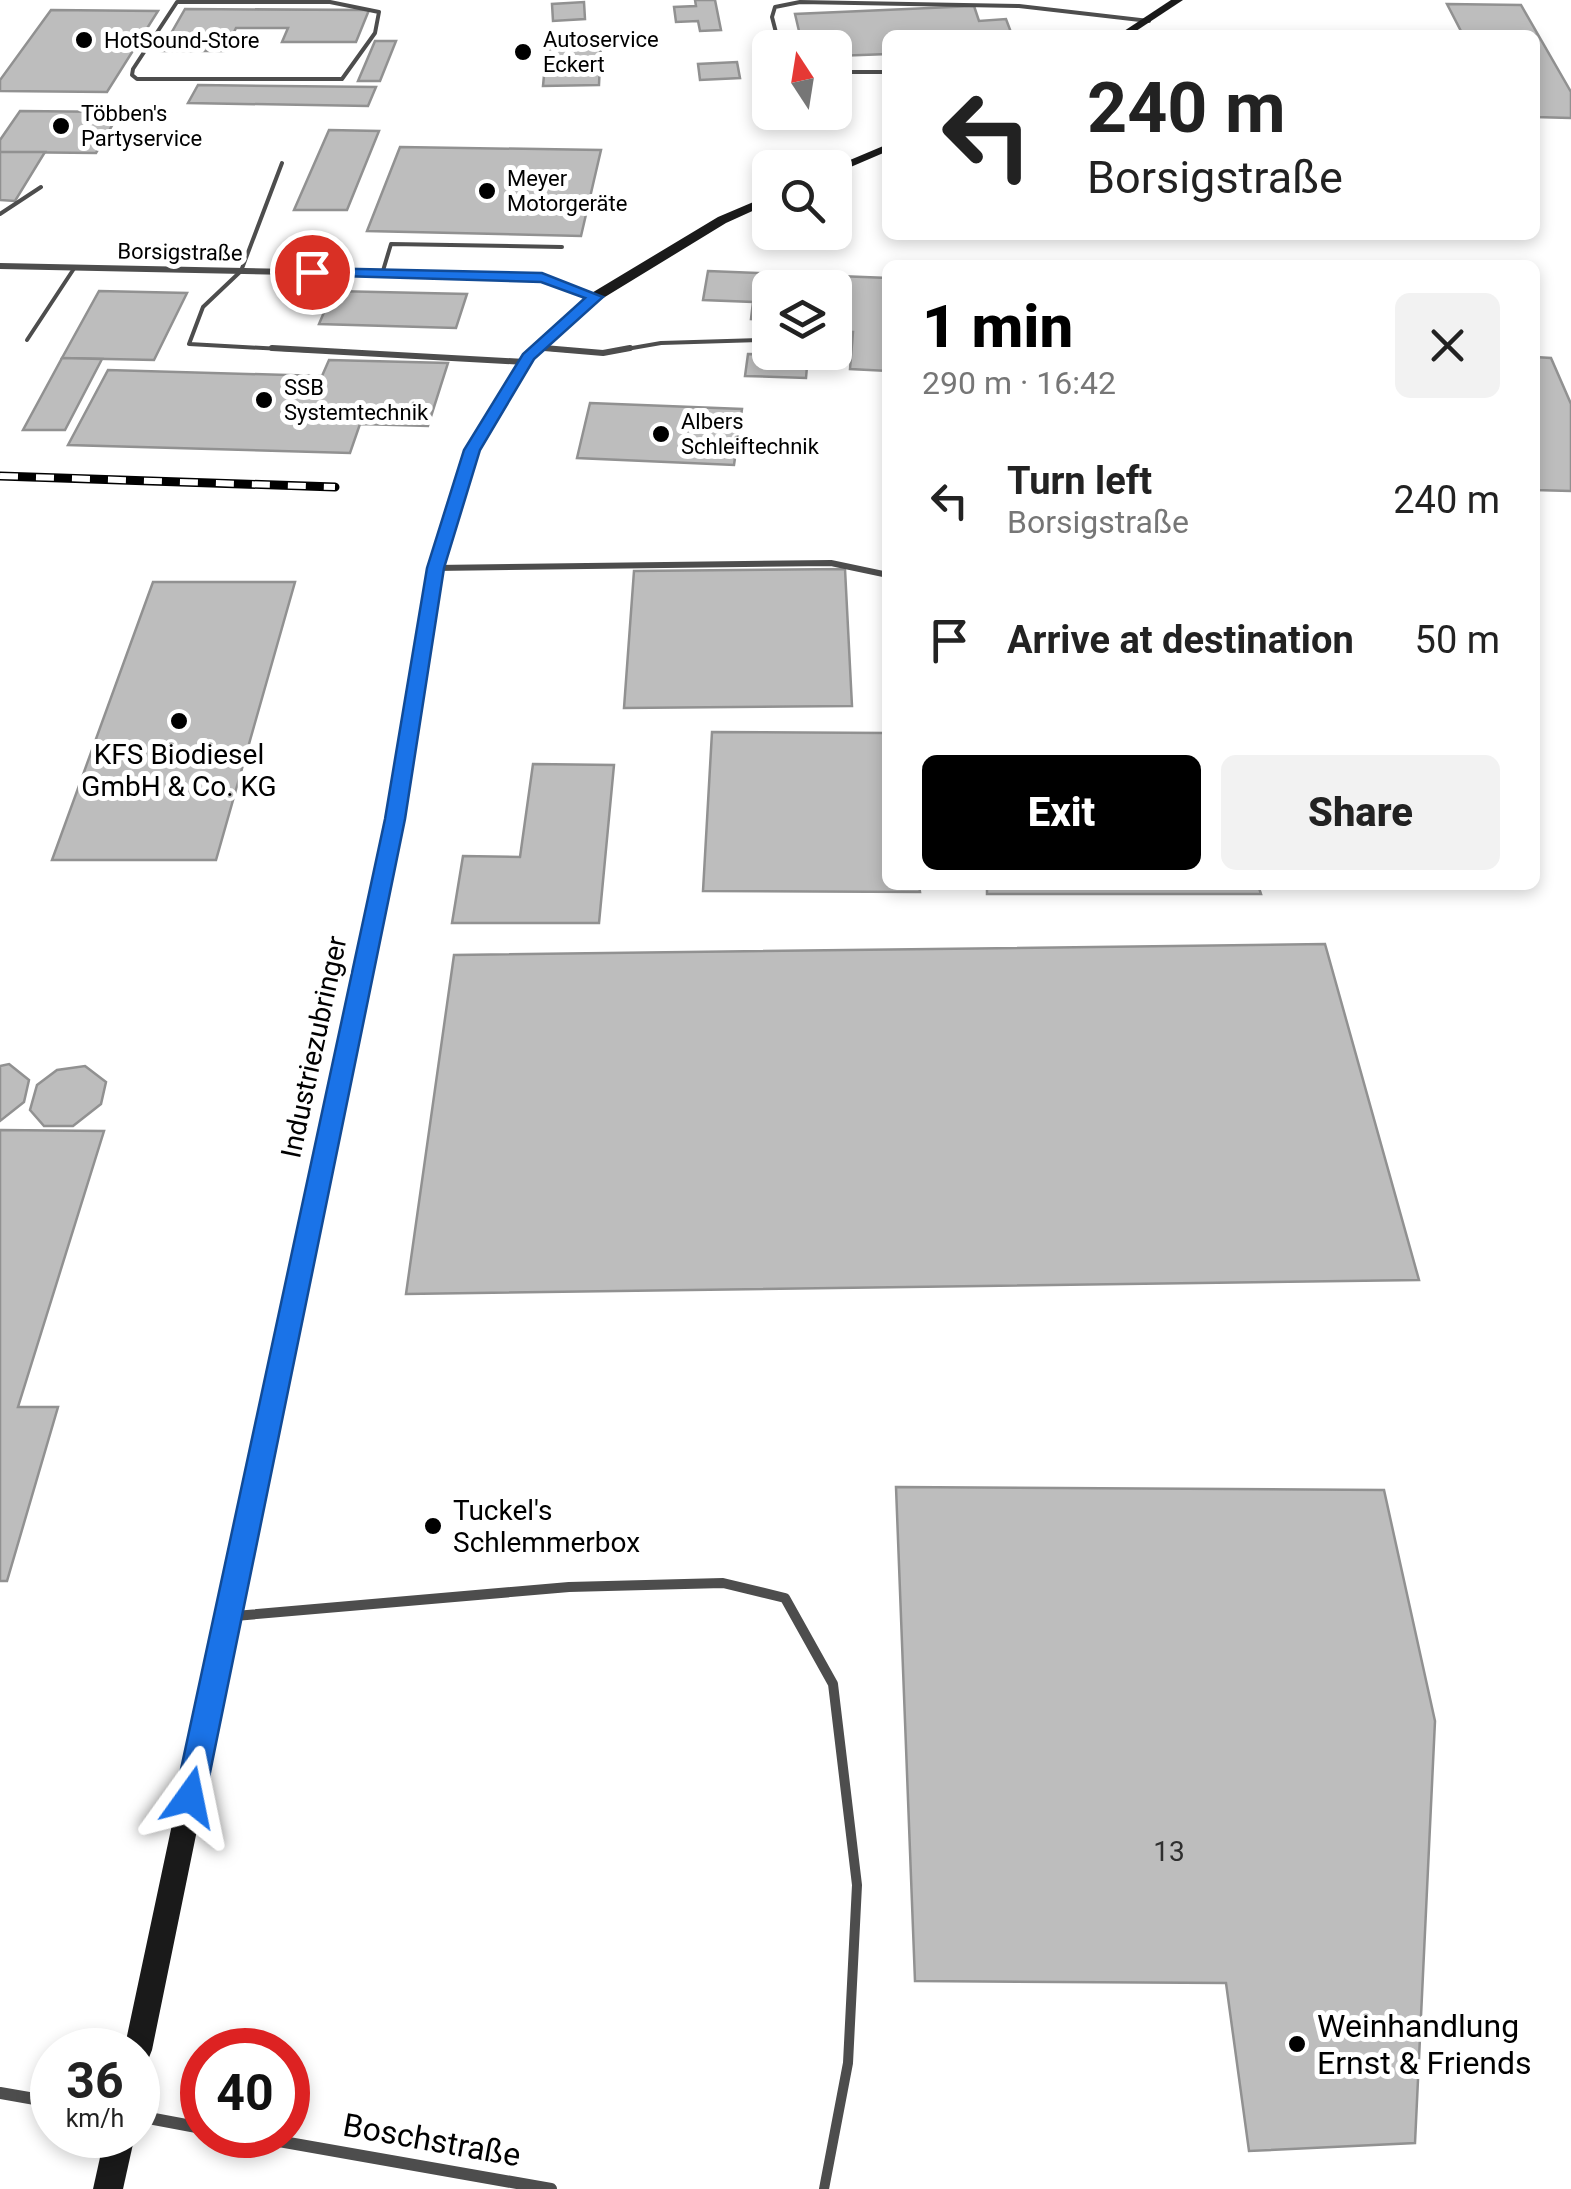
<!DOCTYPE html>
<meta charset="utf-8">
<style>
body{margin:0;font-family:Roboto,sans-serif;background:#f2f2f2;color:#222;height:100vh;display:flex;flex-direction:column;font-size:38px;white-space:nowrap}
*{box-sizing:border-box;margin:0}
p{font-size:32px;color:#767676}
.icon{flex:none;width:55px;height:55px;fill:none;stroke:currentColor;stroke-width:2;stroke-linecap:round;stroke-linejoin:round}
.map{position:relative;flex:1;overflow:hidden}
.details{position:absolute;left:882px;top:260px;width:658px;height:630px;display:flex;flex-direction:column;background:#fff;border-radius:15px;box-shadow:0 5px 15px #0003}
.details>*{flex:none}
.hud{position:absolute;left:882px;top:30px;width:658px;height:210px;border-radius:15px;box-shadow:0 5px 15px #0003;background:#fff;color:#222;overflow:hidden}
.needle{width:65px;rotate:348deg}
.fabs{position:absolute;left:752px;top:30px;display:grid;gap:20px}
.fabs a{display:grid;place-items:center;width:100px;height:100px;border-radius:15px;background:#fff;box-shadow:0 5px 15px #0003;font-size:50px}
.speed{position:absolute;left:30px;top:2028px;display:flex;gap:20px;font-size:50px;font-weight:700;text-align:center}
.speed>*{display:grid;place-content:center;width:130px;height:130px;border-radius:50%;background:#fff;box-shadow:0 5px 15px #0003;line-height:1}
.speed small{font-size:25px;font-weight:400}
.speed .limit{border:15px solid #d22;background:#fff;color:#111}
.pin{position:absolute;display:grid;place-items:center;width:85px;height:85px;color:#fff;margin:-42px;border:5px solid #fff;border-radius:50%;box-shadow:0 2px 10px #0007}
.me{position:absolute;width:110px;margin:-55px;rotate:12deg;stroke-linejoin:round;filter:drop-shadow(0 0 8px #0008)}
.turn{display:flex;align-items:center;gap:35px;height:210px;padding:0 40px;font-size:45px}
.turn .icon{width:130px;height:130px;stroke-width:2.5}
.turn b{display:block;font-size:70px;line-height:85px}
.round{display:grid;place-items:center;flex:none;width:105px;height:105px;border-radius:15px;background:#f2f2f2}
.headline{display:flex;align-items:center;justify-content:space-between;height:170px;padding:0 40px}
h1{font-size:60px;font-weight:800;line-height:75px;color:#000}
.action{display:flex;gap:20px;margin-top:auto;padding:20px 40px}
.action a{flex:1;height:115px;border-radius:15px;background:#000;color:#fff;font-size:40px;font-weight:800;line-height:115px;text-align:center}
.action a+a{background:#f2f2f2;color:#222}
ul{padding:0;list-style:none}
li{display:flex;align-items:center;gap:30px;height:140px;padding:0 40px}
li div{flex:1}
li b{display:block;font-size:38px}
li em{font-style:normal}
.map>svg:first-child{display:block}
.building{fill:#bdbdbd;stroke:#919191;stroke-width:2.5}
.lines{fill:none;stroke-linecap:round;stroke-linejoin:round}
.lane-far2{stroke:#4d4d4d;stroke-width:4}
.lane-far1{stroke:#4d4d4d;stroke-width:6}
.lane{stroke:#4d4d4d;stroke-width:10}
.street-far1{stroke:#4d4d4d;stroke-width:6}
.street{stroke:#4d4d4d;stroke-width:12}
.secondary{fill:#1a1a1a;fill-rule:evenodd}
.rail-casing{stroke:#000;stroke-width:9}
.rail{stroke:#fff;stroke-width:6;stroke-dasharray:18;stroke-linecap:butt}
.route{fill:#1a73e8;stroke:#114b97;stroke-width:2.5}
.poi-dot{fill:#000;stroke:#fff;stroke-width:4}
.labels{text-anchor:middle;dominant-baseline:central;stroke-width:10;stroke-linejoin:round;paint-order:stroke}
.far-poi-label{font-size:22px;fill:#000;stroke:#fff;text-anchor:start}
.far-street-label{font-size:22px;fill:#000;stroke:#fff}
.poi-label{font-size:28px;fill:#000;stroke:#fff}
.street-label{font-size:28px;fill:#000;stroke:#fff}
.near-number-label{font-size:28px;fill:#2f2f2f}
.near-poi-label{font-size:32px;fill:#000;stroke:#fff;text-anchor:start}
.near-street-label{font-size:32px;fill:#000;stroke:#fff}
</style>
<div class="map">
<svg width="1571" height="2189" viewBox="0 0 1571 2189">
<rect width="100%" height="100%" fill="#fff"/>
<g class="building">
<path d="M695,0H715L721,30L700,31L698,21L676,22L674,7L696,6Z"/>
<path d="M584,2L585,19L553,21L552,4Z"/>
<path d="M1447,4L1521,5L1571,92V118L1535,117V35H1463Z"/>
<path d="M974,6L979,21L1006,19L1012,35H888V54L835,56V48H803L795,14Z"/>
<path d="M185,9L369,10L356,42H282L288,28H236L225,51H161Z"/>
<path d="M51,10L158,11L107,92L0,91V80Z"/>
<path d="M375,41H396L380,81H358Z"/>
<path d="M601,41L599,85L543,86L547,43Z"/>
<path d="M737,62L740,78L700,80L698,64Z"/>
<path d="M198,85L376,87L368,106L188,103Z"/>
<path d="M20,111L120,112L96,153L0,152V140Z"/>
<path d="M329,130L379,131L347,210H294Z"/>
<path d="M400,147L601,150L581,236L367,231Z"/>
<path d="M0,152H45L15,201L0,200Z"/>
<path d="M708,271L888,278V371L850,369L853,332H835V288H770V320L751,319L753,302L703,300Z"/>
<path d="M99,291L187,293L154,360L62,358Z"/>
<path d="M333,291L467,294L456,328L319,324Z"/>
<path d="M748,354L808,355L806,378L745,376Z"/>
<path d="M1535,357L1551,358L1571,404V491L1535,490Z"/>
<path d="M62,358L102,359L65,430H23Z"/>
<path d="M329,360L448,363L428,426L360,424L350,453L68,445L108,370L322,376Z"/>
<path d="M590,403L742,409L734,465L577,458Z"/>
<path d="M845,569L852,706L624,708L634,571Z"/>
<path d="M153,582H295L216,860H52Z"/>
<path d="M712,732L888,733V885H919L920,892L703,891Z"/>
<path d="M533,764L614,765L599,923H452L463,856L520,857Z"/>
<path d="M987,885H1258L1261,894H987Z"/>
<path d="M1325,944L1419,1280L406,1294L454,955Z"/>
<path d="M9,1064L29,1080L24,1102L0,1121V1066Z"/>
<path d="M85,1066L106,1082L101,1104L73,1126H44L30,1110L37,1085L57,1070Z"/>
<path d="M0,1130L104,1131L18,1407H58L7,1581H0Z"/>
<path d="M896,1487L1384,1490L1435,1721L1415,2143L1249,2151L1226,1983L915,1981Z"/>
</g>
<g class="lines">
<g class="lane-far2">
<path d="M177,2H330L379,12L375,33L342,79H137L132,75L133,69Z"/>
<path d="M780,48L772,17L775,7L800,2L1019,6L1149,21"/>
<path d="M835,72H888"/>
<path d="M282,163L241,271L203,307L189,344L318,351"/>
<path d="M0,214L41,187"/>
<path d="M382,274L391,244L562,247"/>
<path d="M27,340L75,267"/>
<path d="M538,348L576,351"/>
<path d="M615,351L661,343L760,340"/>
</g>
<g class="lane-far1">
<path d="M272,348L525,362"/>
<path d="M544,348L603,353L630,348"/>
<path d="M435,568L831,563L888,575"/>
</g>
<path class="lane" d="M235,1616L569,1587L723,1583L785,1598L833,1684L857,1885L848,2063L824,2189"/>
<path class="street-far1" d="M0,266L542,277L595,297"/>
<g class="street">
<path d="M0,2093L52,2102"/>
<path d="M138,2116L202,2128"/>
<path d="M244,2135L551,2189"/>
</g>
<g class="secondary">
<path d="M1171,0H1183L1130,35H1118Z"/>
<path d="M888,144V151L839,172L835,174V168H831Z"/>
<path d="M770,195V203L726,223L600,300L533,359L479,450L443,568L404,819L152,2050L148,2060L138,2064V2050H124L386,819L427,568L465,450L523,354L590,294L718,217Z"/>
<path d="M105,2135H135L123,2189H93Z"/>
</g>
<g class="rail-casing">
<path id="rail" d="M0,476L335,487"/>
</g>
<use href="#rail" class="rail"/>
</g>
<path class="route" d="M312,268L542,273L603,297L534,359L480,450L444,568L405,819L205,1797L201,1808L190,1812L180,1808L175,1797L385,819L427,568L464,450L523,354L585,298L541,282L307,275L305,272Z"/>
<g class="poi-dot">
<circle cx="84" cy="40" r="10"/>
<circle cx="523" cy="52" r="10"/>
<circle cx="61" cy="126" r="10"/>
<circle cx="487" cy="191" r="10"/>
<circle cx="264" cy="400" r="10"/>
<circle cx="661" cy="434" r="10"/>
<circle cx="179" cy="721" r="10"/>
<circle cx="433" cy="1526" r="10"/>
<circle cx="1297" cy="2044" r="10"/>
</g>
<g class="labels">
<g class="far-poi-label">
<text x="543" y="39">Autoservice<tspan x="543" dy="25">Eckert</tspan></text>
<text x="104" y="40">HotSound-Store</text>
<text x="81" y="113">Többen's<tspan x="81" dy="25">Partyservice</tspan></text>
<text x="507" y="178">Meyer<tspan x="507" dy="25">Motorgeräte</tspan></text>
<text x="284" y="387">SSB<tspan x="284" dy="25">Systemtechnik</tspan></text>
<text x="681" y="421">Albers<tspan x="681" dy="25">Schleiftechnik</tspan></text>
</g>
<g class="far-street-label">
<text transform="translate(180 252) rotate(1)">Borsigstraße</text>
</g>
<g class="poi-label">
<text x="179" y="754">KFS Biodiesel<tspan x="179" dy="32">GmbH &amp; Co. KG</tspan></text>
<text x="453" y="1510" text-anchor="start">Tuckel's<tspan x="453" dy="32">Schlemmerbox</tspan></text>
</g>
<g class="street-label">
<text transform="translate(314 1047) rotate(-78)">Industriezubringer</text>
</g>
<g class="near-number-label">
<text x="1169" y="1851">13</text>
</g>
<g class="near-poi-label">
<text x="1317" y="2026">Weinhandlung<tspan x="1317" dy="37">Ernst &amp; Friends</tspan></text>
</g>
<g class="near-street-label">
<text transform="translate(432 2140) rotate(10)">Boschstraße</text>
</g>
</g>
</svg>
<div class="fabs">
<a><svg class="needle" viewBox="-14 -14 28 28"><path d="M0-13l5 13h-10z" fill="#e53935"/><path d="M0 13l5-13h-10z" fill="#767676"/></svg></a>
<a><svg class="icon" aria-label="search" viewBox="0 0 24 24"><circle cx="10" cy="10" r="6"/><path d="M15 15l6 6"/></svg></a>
<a><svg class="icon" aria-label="layers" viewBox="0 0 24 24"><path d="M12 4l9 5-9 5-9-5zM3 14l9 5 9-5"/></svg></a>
</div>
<div class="speed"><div>36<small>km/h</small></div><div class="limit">40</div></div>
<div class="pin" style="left:312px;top:272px;background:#d93025"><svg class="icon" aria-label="arrive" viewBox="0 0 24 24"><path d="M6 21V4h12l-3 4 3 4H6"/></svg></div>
<svg class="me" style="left:190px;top:1797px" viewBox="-20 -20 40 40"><path d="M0-17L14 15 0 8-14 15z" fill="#1a73e8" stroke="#fff" stroke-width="4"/></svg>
<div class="hud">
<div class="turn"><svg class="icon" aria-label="left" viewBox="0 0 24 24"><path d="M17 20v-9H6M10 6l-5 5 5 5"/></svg><div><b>240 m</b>Borsigstraße</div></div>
</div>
<section class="details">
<div class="headline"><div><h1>1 min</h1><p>290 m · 16:42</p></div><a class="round"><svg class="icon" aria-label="close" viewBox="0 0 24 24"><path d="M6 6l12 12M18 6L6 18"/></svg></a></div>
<ul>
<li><svg class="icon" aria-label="left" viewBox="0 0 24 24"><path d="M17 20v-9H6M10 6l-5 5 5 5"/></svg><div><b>Turn left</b><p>Borsigstraße</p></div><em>240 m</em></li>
<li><svg class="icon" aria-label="arrive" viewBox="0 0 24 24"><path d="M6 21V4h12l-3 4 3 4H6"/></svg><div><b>Arrive at destination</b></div><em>50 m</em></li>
</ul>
<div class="action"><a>Exit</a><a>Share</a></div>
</section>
</div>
